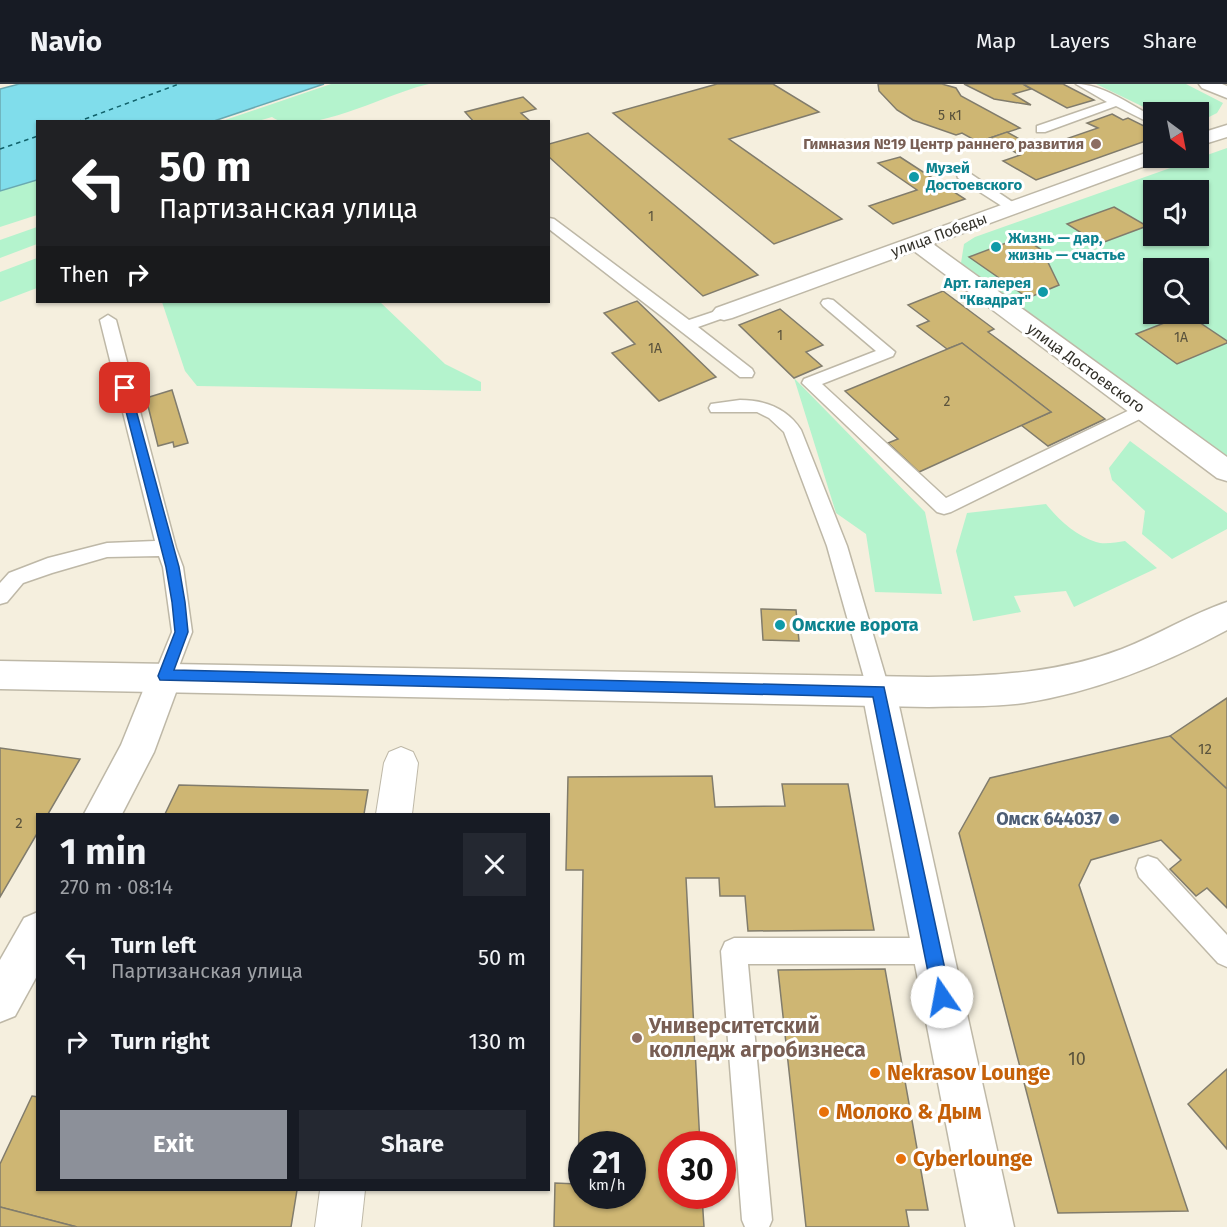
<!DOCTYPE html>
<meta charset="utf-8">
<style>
body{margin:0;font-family:"Fira Sans",sans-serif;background:#242831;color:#f1f3f6;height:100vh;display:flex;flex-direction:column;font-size:22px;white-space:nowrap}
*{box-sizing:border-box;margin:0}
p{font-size:20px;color:#9ea1a6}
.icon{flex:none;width:33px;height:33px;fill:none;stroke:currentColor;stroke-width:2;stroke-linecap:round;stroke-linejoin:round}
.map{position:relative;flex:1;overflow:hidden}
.side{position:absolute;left:36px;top:729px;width:514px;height:378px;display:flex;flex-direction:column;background:#171b24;border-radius:0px;box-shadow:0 2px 4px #0004}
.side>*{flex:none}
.top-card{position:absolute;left:36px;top:36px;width:514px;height:183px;border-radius:0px;box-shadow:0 2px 4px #0004;background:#202124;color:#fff;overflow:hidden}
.needle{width:39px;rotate:148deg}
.tools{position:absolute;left:1143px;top:18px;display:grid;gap:12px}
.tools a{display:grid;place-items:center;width:66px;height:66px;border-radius:0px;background:#171b24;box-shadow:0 2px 4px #0004;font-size:30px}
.speed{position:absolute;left:568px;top:1047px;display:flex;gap:12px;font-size:30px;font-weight:700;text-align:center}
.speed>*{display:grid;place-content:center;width:78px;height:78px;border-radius:50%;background:#171b24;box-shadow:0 2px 4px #0004;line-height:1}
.speed small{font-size:15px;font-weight:400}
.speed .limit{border:9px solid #d22;background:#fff;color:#111}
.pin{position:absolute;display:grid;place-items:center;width:51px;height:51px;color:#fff;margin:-26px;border-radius:12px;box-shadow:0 3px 9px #0006}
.me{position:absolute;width:66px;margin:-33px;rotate:348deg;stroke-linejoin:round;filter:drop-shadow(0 0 4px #0008)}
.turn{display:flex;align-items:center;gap:21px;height:126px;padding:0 24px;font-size:27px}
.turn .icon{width:78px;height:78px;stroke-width:2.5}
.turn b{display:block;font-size:42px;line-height:51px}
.then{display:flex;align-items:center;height:57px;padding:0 24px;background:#0003;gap:12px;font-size:22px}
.round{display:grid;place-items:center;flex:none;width:63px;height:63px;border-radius:0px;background:#242831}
.overview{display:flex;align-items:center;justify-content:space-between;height:102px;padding:0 24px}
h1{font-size:36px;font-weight:700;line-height:45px}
.cta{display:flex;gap:12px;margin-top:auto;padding:12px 24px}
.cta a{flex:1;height:69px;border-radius:0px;background:#8c9099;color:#fff;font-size:24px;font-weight:700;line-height:69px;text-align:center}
.cta a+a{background:#242831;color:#f1f3f6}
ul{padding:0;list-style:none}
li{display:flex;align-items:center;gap:18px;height:84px;padding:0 24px}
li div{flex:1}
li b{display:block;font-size:22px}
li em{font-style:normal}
header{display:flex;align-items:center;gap:36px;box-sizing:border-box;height:84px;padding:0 30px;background:#171b24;border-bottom:2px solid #363941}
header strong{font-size:28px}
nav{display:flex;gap:33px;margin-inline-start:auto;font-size:21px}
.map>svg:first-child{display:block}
.green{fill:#b4f3cd;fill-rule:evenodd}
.water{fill:#80ddeb;stroke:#69a9b1;stroke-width:1.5}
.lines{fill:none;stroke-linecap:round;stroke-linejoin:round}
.ferry{stroke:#10616a;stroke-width:1.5;stroke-dasharray:4.5 4;stroke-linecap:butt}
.building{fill:#ceb673;stroke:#817c6c;stroke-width:1.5;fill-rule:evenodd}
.service-casing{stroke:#beb8a7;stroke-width:3}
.pedestrian-casing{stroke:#beb8a7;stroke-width:2}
.minor-casing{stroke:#beb8a7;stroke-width:3}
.tertiary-casing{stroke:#beb8a7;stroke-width:3}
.service{fill:#fff;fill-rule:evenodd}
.pedestrian{fill:#fff;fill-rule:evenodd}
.minor{fill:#fff;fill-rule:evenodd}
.tertiary{fill:#fff;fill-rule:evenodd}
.route{fill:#1a73e8;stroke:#114b97;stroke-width:1.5}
.education-dot{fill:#8d6e63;stroke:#fff;stroke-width:2}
.culture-dot{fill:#0f9aa8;stroke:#fff;stroke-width:2}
.service-dot{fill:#5c6f8a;stroke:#fff;stroke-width:2}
.food-dot{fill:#e8710a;stroke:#fff;stroke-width:2}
.labels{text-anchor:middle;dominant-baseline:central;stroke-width:6;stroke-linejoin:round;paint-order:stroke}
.far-number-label{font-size:14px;fill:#59523c}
.far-education-label{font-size:15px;font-weight:bold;fill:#785e54;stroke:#fff;text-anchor:end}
.far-culture-label{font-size:15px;font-weight:bold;fill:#0d838f;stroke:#fff;text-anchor:start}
.far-street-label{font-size:15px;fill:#323029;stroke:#fff}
.number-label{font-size:15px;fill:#59523c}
.culture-label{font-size:18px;font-weight:bold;fill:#0d838f;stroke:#fff;text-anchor:start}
.service-label{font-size:18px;font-weight:bold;fill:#4e5e75;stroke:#fff;text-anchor:end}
.near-number-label{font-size:18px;fill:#59523c}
.near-education-label{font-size:21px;font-weight:bold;fill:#785e54;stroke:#fff;text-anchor:start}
.near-food-label{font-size:21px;font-weight:bold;fill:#c56008;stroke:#fff;text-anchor:start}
</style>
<header>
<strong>Navio</strong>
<nav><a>Map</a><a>Layers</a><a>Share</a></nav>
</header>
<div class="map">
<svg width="1227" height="1143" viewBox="0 0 1227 1143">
<rect width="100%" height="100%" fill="#f5efde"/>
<g class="green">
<path d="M331,0H429C392,7 304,56 272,33L258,37H222Z"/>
<path d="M1096,0H1186L1223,19L1217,29L1209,33L1206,39L1199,43L1198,28H1154Z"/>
<path d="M1227,64V373L961,179L964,160L975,153ZM1154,106H1198V152H1154ZM1154,184H1198V230H1154Z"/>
<path d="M37,95V131L0,143V107Z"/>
<path d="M37,143V160L0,174V156Z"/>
<path d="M37,174V204L0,218V188Z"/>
<path d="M162,218H380L445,280L481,298V307L197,302L185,287Z"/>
<path d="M794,294L925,428L942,510L875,508L866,450L836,429Z"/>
<path d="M1130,357L1227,429V445L1172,475L1142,450L1145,427L1112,396L1109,384Z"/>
<path d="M1046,420C1058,435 1076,452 1096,458C1104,461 1117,458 1125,457L1157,484L1074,523L1066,507L1014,512L1021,528L973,537L956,467L967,429Z"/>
</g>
<path class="water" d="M19,0H324L214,37L38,38L37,96L0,107V5Z"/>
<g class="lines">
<g class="ferry">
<path d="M77,38L179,0"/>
<path d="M0,65L38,52"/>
</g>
</g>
<g class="building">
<path d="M717,0H773L819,28L729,55L842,135L774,160L613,29Z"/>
<path d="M878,0H942L956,4L961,12L1020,44L978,58L962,49L956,51L913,36L897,26L879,7Z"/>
<path d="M964,0H1023L1031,5L1013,10L1031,21L994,15Z"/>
<path d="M1023,0H1063L1094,16L1067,24Z"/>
<path d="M523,13L536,25L521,29L531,38H474L465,28Z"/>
<path d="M1112,30L1123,36L1128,34L1154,47V54L1036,96L1003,77L1020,71L990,54L1007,48L1037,65L1098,44L1087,39Z"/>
<path d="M588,49L758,191L703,212L549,73V60Z"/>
<path d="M900,73L965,115L893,140L869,122L917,106L878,79Z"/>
<path d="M1114,123L1147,142L1099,160L1067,140Z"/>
<path d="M1022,153L1042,166L1059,201L1028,214L969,173Z"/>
<path d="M943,207L994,245L988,248L1105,335L1048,362L1021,341L1051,328L962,259L947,265L917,242L929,237L908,221Z"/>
<path d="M637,217L716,293L659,317L612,269L635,260L604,229Z"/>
<path d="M780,225L823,261L806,268L822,282L794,294L739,241Z"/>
<path d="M1187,230L1227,257V259L1177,280L1136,250Z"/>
<path d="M962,259L1051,328L919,388L888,359L898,355L845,307Z"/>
<path d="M172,306L188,359L174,363L173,358L158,362L146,314Z"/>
<path d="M761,525L796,526L799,557L763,556Z"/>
<path d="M1227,614V705L1170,652Z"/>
<path d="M1170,652L1227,705V824L1207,804L1196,812L1170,785L1181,776L1161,756L1091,776L1079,801L1188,1127L1058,1129L959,749L990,694Z"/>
<path d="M0,664L80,675L48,730H38V748L0,813Z"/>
<path d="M712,692L715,723L785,722L782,700H848L874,846L748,847L745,812H720L719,794H686L700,1060H672V1112H702L704,1143H554L555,1099L578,1100L583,786H566L568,693ZM582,1060H633V1112H582Z"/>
<path d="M179,701L368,706L364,730H165Z"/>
<path d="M885,885L928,1126H906L909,1143H806L778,886Z"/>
<path d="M1227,985V1065L1188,1020Z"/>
<path d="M32,1012L38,1013V1106H297L291,1143H77L0,1123V1080Z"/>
<path d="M0,1123L77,1143H0Z"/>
</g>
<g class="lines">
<g class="service-casing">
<g id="service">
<path d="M1076,0C1103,0 1130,21 1154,33V41L1116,22L1045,48H1037V42L1107,18Z"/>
<path d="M963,87L968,88L1020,123L1018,126H1008L958,94L957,91Z"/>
<path d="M549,134L554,135L689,236L719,226H729L732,229L729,232L698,243L752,285L754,289L752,293H740L549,145Z"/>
<path d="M828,215L833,216L895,268L893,272L822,300L946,414L1138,322H1150L1152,326L1150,330L951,428L944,430L937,428L802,299L804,295L876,267L823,222L821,219L823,216Z"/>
<path d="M108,231L116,236L176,464L183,483L192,548L173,598L165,601L157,598L154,592L172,548L163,483L159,472L107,473L52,489L23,499L7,518L0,520V499L9,489L48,474L107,459L155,457L100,236Z"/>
<path d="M740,316C764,316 787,324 801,346L847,462L890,608L887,615L879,617L871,615L868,608L827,462L784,348L769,334L757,328H711L709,324L711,320Z"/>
<path d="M1148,772L1157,775L1227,851V883L1218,879L1139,793L1136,784L1139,775Z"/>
<path d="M734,854H932L941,858L945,867L941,876L932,880H748L772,1136L769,1143H745L742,1136L721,867L725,858Z"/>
</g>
</g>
<g class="pedestrian-casing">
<g id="pedestrian">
<path d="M401,663L413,668L418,679L412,730H376L384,679L389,668Z"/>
<path d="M320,1106H365L361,1143H315Z"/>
</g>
</g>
<g class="minor-casing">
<g id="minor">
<path d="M1199,0H1222L1227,2V14L1202,4Z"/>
<path d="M1227,41V53L1198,62V50Z"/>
<path d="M1154,66V74H1163L1161,76L933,160L1227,373V397L1217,394L914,167L732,234L724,236L716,234L712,229L716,224Z"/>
<path d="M165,578L177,582L182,592L154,668L122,730H84L121,661L153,582Z"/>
<path d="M879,593L891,598L896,608L1014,1143H966L862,608L867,598Z"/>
<path d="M38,828V890L15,932L0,938V876L24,834Z"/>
</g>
</g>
<g class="tertiary-casing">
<path id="tertiary" d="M1227,518V546C1164,580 1095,608 1024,619C993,623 960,622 928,623L0,605V577L928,593C995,592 1059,589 1122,565C1158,551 1191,530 1227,518Z"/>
</g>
<use href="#service" class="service"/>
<use href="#pedestrian" class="pedestrian"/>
<use href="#minor" class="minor"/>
<use href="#tertiary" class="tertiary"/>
</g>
<path class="route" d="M125,301L130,304L179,483L185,518L188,548L174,586L884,603L951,913L948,919L942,921L936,919L933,913L873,613L160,596L158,592L175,548L172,518L166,483L120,304Z"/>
<g class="education-dot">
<circle cx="1096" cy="60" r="6"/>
<circle cx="637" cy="954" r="6"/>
</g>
<g class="culture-dot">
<circle cx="914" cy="93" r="6"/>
<circle cx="996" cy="163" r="6"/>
<circle cx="1043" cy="208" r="6"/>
<circle cx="780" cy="541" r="6"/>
</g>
<circle class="service-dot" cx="1114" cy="735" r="6"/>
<g class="food-dot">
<circle cx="875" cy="989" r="6"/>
<circle cx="824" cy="1028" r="6"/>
<circle cx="901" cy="1075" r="6"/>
</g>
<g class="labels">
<g class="far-number-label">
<text x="950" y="31">5 к1</text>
<text x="651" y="132">1</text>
<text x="780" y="251">1</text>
<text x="1181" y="253">1А</text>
<text x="655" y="264">1А</text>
<text x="947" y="317">2</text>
</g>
<g class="far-education-label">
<text x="1084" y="60">Гимназия №19 Центр раннего развития</text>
</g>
<g class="far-culture-label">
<text x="926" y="84">Музей<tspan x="926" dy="17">Достоевского</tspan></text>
<text x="1008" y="154">Жизнь — дар,<tspan x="1008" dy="17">жизнь — счастье</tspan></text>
<text x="1031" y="199" text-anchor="end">Арт. галерея<tspan x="1031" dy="17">"Квадрат"</tspan></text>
</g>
<g class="far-street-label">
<text transform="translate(939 151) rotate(-20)">улица Победы</text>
<text transform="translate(1086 284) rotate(36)">улица Достоевского</text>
</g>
<g class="number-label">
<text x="1205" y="665">12</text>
<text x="19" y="739">2</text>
</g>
<g class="culture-label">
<text x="792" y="541">Омские ворота</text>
</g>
<g class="service-label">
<text x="1102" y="735">Омск 644037</text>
</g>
<g class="near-number-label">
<text x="1077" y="975">10</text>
</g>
<g class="near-education-label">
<text x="649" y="942">Университетский<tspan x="649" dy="24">колледж агробизнеса</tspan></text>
</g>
<g class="near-food-label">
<text x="887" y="989">Nekrasov Lounge</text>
<text x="836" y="1028">Молоко &amp; Дым</text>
<text x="913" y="1075">Cyberlounge</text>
</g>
</g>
</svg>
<div class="tools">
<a><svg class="needle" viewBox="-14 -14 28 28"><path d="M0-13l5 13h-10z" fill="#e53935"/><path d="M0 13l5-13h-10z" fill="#9ea1a6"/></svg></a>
<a><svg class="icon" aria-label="sound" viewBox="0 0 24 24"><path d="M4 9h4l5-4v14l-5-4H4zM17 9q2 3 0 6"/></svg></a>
<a><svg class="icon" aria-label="search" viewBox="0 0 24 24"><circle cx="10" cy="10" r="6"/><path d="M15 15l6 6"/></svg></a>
</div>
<div class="speed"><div>21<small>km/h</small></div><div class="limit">30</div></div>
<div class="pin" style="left:125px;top:304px;background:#d93025"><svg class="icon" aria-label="arrive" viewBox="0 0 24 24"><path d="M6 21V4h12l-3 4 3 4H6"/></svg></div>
<svg class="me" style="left:942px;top:913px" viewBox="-20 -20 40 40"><circle r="19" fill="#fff"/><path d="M0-13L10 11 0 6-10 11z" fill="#1a73e8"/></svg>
<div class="top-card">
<div class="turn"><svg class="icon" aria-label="left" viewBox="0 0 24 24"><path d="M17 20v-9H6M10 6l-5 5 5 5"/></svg><div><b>50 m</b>Партизанская улица</div></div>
<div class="then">Then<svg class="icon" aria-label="right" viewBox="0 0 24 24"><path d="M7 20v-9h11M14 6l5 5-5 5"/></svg></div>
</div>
<section class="side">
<div class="overview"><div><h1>1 min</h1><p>270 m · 08:14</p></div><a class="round"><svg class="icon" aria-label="close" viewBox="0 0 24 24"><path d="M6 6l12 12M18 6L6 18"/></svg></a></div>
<ul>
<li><svg class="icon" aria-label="left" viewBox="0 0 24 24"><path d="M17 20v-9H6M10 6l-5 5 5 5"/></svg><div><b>Turn left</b><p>Партизанская улица</p></div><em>50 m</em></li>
<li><svg class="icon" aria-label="right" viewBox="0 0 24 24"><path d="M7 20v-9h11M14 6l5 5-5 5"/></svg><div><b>Turn right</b></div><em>130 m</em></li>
</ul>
<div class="cta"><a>Exit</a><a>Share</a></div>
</section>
</div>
